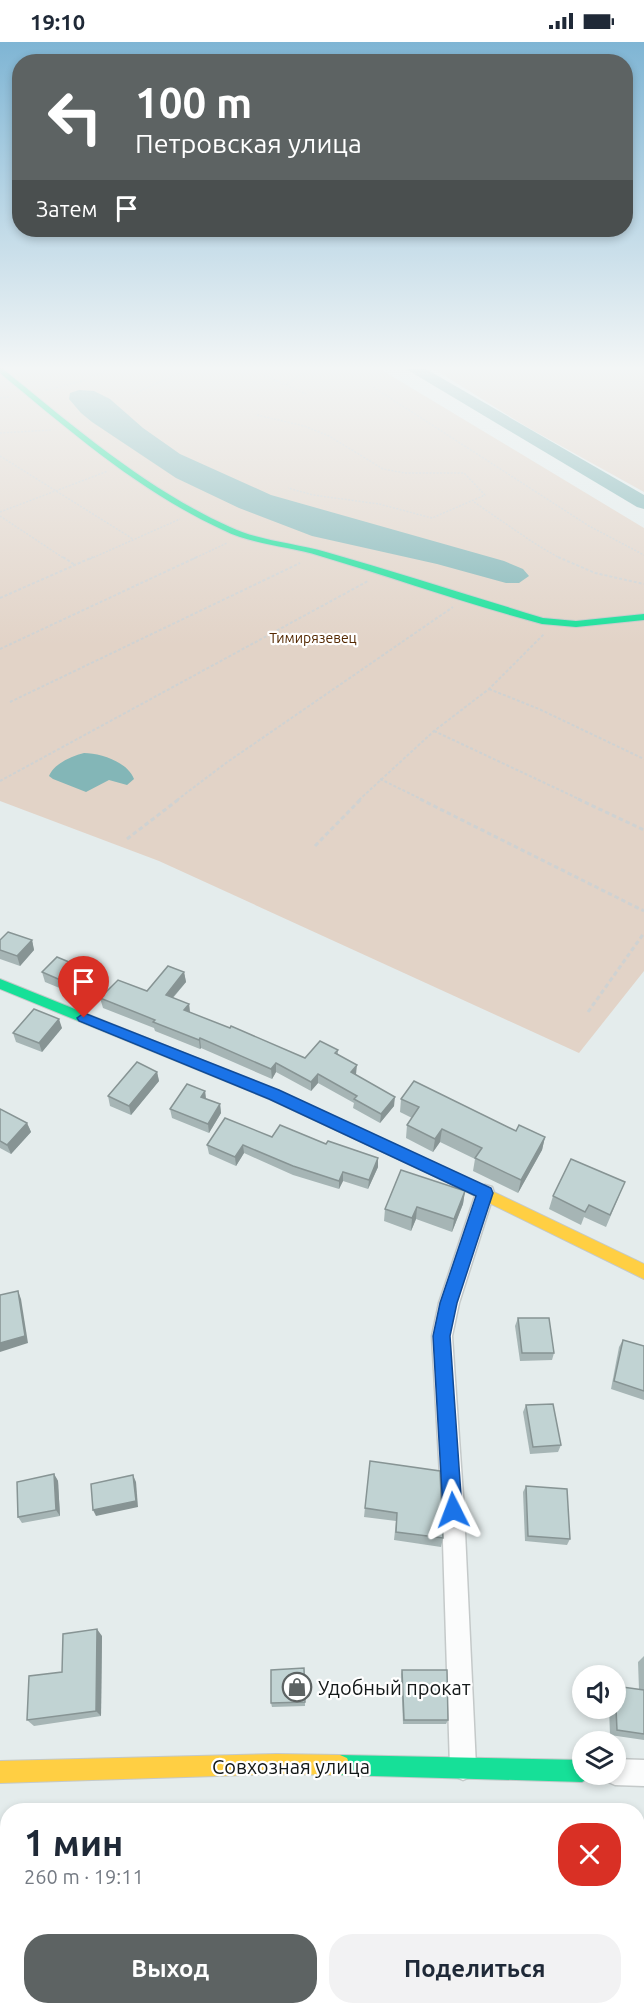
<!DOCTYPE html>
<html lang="ru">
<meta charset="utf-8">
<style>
body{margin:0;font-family:Ubuntu,sans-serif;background:#f2f2f3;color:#1f2937;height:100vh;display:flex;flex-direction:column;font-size:22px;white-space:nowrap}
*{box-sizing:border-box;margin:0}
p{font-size:20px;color:#747a83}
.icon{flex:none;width:33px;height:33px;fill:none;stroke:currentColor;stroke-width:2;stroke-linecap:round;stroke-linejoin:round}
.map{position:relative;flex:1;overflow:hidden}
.sheet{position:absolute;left:0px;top:1761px;width:645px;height:212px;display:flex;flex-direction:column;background:#fff;border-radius:24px 24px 0 0;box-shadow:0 3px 9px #0003}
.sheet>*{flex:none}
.banner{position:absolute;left:12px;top:12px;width:621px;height:183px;border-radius:24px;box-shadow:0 3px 9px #0003;background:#5d6363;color:#fff;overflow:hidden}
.fabs{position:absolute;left:572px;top:1623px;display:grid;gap:12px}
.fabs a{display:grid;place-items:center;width:54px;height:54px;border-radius:50%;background:#fff;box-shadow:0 3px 9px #0003;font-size:30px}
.pin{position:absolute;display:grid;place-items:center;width:51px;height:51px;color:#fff;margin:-62px -26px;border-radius:50% 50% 50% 0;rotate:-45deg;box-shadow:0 0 6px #0007}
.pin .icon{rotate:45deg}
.me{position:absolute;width:66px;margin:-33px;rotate:357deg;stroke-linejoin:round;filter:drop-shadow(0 0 4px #0008)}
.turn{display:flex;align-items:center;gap:21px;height:126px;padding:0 24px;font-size:27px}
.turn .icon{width:78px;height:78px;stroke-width:2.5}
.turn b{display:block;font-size:42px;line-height:51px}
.then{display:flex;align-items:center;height:57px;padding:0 24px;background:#0003;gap:12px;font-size:22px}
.round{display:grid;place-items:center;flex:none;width:63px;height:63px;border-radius:24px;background:#f2f2f3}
.overview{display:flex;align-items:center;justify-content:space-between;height:102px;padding:0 24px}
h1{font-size:36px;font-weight:600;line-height:45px}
.primary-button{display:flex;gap:12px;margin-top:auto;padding:12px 24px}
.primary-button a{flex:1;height:69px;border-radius:24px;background:#5d6363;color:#fff;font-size:24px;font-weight:600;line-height:69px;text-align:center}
.primary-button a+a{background:#f2f2f3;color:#1f2937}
.status{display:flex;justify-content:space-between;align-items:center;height:42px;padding:0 30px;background:#fff;direction:ltr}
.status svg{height:16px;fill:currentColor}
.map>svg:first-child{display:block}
.green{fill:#e2d3c7}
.water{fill:#83b6b7}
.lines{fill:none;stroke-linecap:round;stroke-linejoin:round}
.river{fill:#83b6b7;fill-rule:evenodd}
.street-casing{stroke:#c4c9c9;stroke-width:3}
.fast-casing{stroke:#c4c9c9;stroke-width:2}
.slow-casing{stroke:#c4c9c9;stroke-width:2}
.path-far2{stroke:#cfd2d2;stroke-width:1.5;stroke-dasharray:2 1.5;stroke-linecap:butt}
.path-far1{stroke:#cfd2d2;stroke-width:2;stroke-dasharray:3 2;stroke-linecap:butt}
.path{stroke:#cfd2d2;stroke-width:3;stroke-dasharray:4.5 3;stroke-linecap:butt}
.street{fill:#fbfcfc;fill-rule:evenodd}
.fast{fill:#16e098;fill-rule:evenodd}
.slow{fill:#ffcf43;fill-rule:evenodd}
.wall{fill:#a6b5b5}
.shaded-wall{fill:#879494}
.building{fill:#c1d3d3;stroke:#879494;stroke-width:1.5}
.route{fill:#1a73e8;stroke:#114b97;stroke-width:1.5}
.labels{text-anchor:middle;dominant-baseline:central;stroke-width:4.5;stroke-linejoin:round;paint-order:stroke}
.far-park-label{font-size:14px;fill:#542801;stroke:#fff}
.near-poi-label{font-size:20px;fill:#141919;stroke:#fff;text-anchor:start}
.near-street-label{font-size:20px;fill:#141919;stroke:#fff}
</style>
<div class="status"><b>19:10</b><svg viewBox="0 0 49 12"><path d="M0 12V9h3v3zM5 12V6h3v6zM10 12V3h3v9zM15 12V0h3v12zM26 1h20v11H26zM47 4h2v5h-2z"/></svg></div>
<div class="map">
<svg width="644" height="1972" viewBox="0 0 644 1972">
<rect width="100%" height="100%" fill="#e4ecec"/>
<g class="green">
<path d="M0,327H380L644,486V929L579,1011L159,819L0,759Z"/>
<path d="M434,327H644V450L527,385Z"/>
</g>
<g class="water">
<path d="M79,348L94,349L110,357L143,386L180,412L271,453L504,519L523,527L529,534L519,541H506L437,522L312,494L239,466L176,436L92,380L81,371L69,357L70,351Z"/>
<path d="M84,711C100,711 128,720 134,737L127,743L109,738L86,750L53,737L49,734C54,722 71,714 84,711Z"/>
</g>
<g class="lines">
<path class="river" d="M406,327H426L644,453V467L637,465Z"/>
<g class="street-casing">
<g id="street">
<path d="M485,1143L492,1145L494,1151L459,1261L452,1294L464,1468L476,1725L472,1734L463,1738L454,1734L450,1725L442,1468L432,1294L439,1261L476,1151L478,1145Z"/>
<path d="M615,1717L644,1718V1744L615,1743L606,1739L603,1732H615Z"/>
</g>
</g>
<g class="fast-casing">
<g id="fast">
<path d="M0,327H3C74,385 146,447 230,485C260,499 294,501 326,510C399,531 471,554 543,576L576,579L644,572V578L576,585L542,582C467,562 394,536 320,514C288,504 253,503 223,488C140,450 70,389 0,331Z"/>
<path d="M0,937L279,1049L434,1121L436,1125L434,1129L429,1131L424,1129L269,1057L0,947Z"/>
<path d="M340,1713L582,1718V1732H591L589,1736L582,1740L340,1733L333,1730L330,1723L333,1716Z"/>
</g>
</g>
<g class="slow-casing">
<g id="slow">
<path d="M429,1119L644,1222V1237L424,1129L422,1125L424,1121Z"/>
<path d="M277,1712L340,1713L347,1716L350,1723L347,1730L340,1733L277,1732L0,1741V1719Z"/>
</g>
</g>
<g class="path-far2">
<path d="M251,327L306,352"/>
<path d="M286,343L309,327"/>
<path d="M373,345L589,484L644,513"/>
<path d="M46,348L82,339L109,327"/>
<path d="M133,352L189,327"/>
<path d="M0,356L10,355"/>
<path d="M257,373L304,384L329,394L383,427L405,431H464L485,453L432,476L379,462L313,453L288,446"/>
<path d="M0,391L52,388"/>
<path d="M0,414L133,497"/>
<path d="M474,460L534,501L561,517"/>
<path d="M0,470L108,429"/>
<path d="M0,474L65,517"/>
<path d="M90,517L180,477"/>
<path d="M193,517L227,501"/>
</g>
<g class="path-far1">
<path d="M63,515L75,523"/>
<path d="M558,515L595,531L644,542"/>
<path d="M0,556L93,515"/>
<path d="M0,607L197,515"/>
<path d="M489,647L539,667L644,717"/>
<path d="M10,660L300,521"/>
<path d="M434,689L581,758"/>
<path d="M380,737L423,758"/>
<path d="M0,739L368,539"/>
<path d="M177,758L226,721L453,565"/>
<path d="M359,758L434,689L489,647L544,592"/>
</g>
<g class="path">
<path d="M420,757L644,869"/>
<path d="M578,757L644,788"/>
<path d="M127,797L179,757"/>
<path d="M315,804L361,757"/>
<path d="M588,970L644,891"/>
</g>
<use href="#street" class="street"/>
<use href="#fast" class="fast"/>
<use href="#slow" class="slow"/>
</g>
<g class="wall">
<path d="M0,898H32L34,908L20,924L0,917Z"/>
<path d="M86,927L88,937L74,952L45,940L42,930Z"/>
<path d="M184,930L186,940L173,956L189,962L190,971L305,1016L338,1008V1013L356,1032V1033L394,1064L380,1081L353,1066L354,1061L318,1041L311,1049L276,1030L272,1037L201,1006L200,1007L155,989L154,986L103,966L100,956L147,949Z"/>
<path d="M62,986L42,1010L16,1000L13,991Z"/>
<path d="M157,1030L159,1039L131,1073L110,1064L108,1054Z"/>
<path d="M205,1049L206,1057L220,1062L221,1071L209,1091L172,1076L170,1067Z"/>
<path d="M401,1057L516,1089L545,1095L542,1108L518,1151L473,1129L475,1117L440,1100L433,1110L406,1096L407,1083L412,1076L400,1070Z"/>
<path d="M0,1067L27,1081L31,1090L11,1112L0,1106Z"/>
<path d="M272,1095L326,1102L378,1116V1125L368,1147L343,1139L339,1147L293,1133L244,1111L236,1124L209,1112L207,1103Z"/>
<path d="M465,1149L463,1162L452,1190L416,1177L411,1189L384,1179L385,1167Z"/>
<path d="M620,1152L606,1185L584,1175L581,1183L549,1167L553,1154Z"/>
<path d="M518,1276L554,1311L552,1318L520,1319L515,1284Z"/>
<path d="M623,1298L644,1304V1358L611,1347L619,1305Z"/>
<path d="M526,1363L561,1403L558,1410L530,1412L523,1370Z"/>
<path d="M370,1419L443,1496L441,1505L394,1498L396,1479L364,1475Z"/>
<path d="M54,1432L58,1439L60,1474L22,1481L18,1475Z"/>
<path d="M526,1444L570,1497L567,1503L525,1499L523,1450Z"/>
<path d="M102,1594L101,1674L34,1684L27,1678L62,1630Z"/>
<path d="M644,1614V1698L610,1693L609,1666H615V1645L639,1648L638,1620Z"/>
<path d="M304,1626L305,1664L272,1665L271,1661Z"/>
<path d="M402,1628L448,1678L446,1682H403L401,1632Z"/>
</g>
<g class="shaded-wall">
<path d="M32,898L34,908L20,924L17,914Z"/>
<path d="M86,927L88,937L74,952L72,943Z"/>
<path d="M184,930L186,940L167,962L166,953Z"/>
<path d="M189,962L190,971L184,968Z"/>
<path d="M59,977L62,986L42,1010L39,1001Z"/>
<path d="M200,996L201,1006L200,1007L199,998Z"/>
<path d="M276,1021V1030L272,1037L271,1027Z"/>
<path d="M357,1023L356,1032L350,1039L351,1030Z"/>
<path d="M157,1030L159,1039L131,1073L129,1064Z"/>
<path d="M318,1032V1041L311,1049V1040Z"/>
<path d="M205,1049L206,1058L201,1055Z"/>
<path d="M395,1055L394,1064L380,1081L381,1072Z"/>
<path d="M220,1062L221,1071L209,1091L208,1082Z"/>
<path d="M27,1081L31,1090L11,1112L7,1103Z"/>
<path d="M442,1087L440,1100L433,1110L435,1097Z"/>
<path d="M545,1095L542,1108L518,1151L521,1138Z"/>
<path d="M243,1103L244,1111L236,1124L235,1115Z"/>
<path d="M378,1116V1125L368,1147L369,1138Z"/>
<path d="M343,1130V1139L339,1147V1139Z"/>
<path d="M465,1149L463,1162L452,1190L454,1177Z"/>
<path d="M417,1165L416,1177L411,1189L412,1176Z"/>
<path d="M18,1249L21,1257L28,1301L0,1310V1301Z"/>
<path d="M54,1432L58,1439L60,1474L56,1468Z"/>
<path d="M133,1433L136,1440L138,1465L96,1474L93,1468Z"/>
<path d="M97,1587L102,1594L101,1674L96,1669Z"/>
</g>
<g class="building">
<path d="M8,890L32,898L17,914L0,908V898Z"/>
<path d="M57,915L86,927L72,943L42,930Z"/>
<path d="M168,924L184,930L166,953L189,962L184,968L230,986L231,984L305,1016L320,999L338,1008L335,1011L357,1023L351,1030L395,1055L381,1072L354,1057L357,1054L318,1032L311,1040L276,1021L271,1027L200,996L199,998L153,980L155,978L100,956L118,938L147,949Z"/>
<path d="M34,967L59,977L39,1001L13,991Z"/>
<path d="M137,1020L157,1030L129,1064L108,1054Z"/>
<path d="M414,1039L516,1089L519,1083L545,1095L521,1138L475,1116L482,1106L442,1087L435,1097L407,1083L419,1065L401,1057Z"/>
<path d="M187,1042L205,1049L201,1055L220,1062L208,1082L170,1067Z"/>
<path d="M0,1067L27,1081L7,1103L0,1099Z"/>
<path d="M225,1076L272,1095L280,1083L326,1102L328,1099L378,1116L369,1138L343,1130L339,1139L293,1124L243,1103L235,1115L207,1103Z"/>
<path d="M571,1117L625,1140L610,1173L589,1163L585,1170L553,1154Z"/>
<path d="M401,1128L465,1149L454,1177L417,1165L412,1176L385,1167Z"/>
<path d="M18,1249L25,1294L0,1301V1253Z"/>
<path d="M518,1276H549L554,1311H522Z"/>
<path d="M623,1298L644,1304V1349L614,1339Z"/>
<path d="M553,1362L561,1403L533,1405L526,1363Z"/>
<path d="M370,1419L440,1429L443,1496L396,1490L397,1471L365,1466Z"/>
<path d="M54,1432L56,1468L18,1475L17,1440Z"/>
<path d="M133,1433L136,1459L93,1468L91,1442Z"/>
<path d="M526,1444L567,1447L570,1497L528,1494Z"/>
<path d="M97,1587L96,1669L27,1678L29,1634L62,1630L63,1592Z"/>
<path d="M304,1626L305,1660L271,1661V1628Z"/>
<path d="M402,1628H447L448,1678H404Z"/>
<path d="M615,1644L644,1648V1692L617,1688Z"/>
<path d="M638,1789L644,1790V1847L638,1846Z"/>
<path d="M165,1965H217L216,1972H165Z"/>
</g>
<linearGradient id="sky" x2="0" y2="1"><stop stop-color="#7fb5d4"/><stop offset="0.54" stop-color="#f3f6f6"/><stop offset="1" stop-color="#f3f6f6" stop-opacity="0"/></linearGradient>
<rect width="644" height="603" fill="url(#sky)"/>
<path class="route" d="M84,971L279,1048L491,1146L493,1151L457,1261L450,1294L462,1468L459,1475L453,1478L446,1475L443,1468L433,1294L440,1261L476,1154L269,1057L79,979L77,976Z"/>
<defs>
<g id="shop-ring" transform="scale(1.5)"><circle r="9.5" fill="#fff" stroke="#5d6363" stroke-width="1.5"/><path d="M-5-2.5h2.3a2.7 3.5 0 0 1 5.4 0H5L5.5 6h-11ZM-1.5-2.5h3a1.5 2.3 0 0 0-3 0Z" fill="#5d6363"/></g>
</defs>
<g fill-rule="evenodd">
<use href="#shop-ring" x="297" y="1645"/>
</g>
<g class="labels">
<g class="far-park-label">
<text x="313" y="596">Тимирязевец</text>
</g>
<g class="near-poi-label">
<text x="318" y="1645">Удобный прокат</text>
</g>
<g class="near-street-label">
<text x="291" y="1724">Совхозная улица</text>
</g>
</g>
</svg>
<div class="fabs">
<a><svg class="icon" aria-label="sound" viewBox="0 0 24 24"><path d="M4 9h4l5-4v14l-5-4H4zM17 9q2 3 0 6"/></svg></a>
<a><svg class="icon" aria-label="layers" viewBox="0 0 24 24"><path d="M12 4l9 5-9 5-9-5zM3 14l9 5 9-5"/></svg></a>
</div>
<div class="pin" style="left:84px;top:976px;background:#d93025"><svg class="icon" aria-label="arrive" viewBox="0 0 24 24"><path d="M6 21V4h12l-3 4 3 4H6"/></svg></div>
<svg class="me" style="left:453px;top:1468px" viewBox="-20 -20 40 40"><path d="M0-17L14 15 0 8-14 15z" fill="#1a73e8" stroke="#fff" stroke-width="4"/></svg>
<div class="banner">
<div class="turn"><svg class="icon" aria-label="left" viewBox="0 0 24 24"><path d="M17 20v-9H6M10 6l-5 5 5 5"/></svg><div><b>100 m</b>Петровская улица</div></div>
<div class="then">Затем<svg class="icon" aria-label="arrive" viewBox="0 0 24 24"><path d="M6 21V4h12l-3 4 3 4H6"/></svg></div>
</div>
<section class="sheet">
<div class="overview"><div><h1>1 мин</h1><p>260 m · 19:11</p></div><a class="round" style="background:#d93025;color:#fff"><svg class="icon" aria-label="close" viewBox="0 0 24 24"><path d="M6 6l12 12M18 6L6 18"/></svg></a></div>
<div class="primary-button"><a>Выход</a><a>Поделиться</a></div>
</section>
</div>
